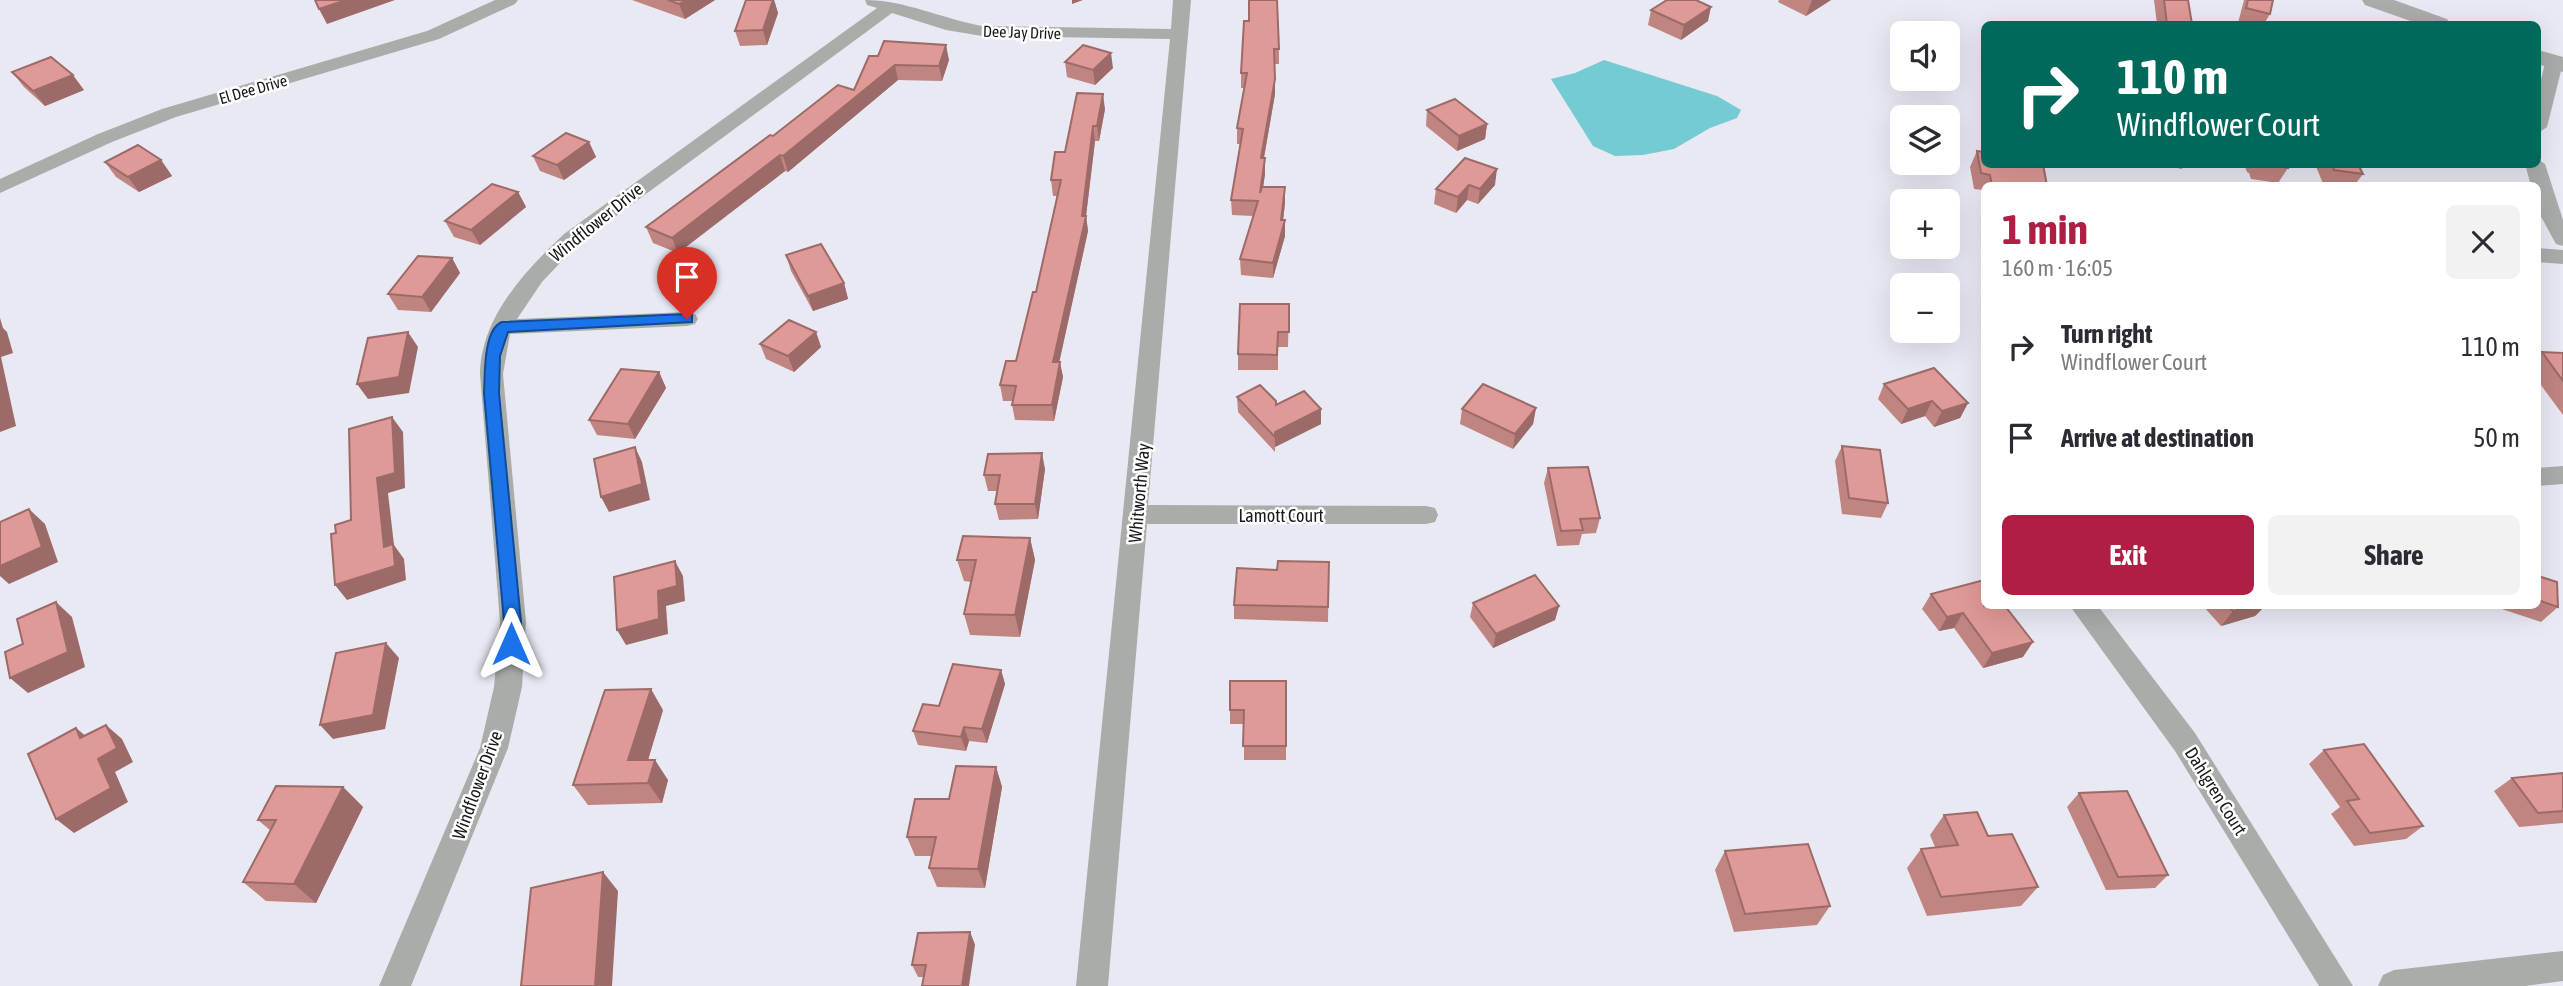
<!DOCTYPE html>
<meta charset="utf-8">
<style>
body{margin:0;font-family:"Asap Condensed",sans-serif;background:#f2f2f3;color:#2b2b33;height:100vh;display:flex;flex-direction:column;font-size:26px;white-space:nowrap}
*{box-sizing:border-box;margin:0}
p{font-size:23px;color:#7c7c81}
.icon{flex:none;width:38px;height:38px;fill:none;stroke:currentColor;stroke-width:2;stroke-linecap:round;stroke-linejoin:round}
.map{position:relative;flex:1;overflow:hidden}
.sheet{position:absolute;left:1981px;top:182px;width:560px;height:427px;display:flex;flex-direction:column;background:#fff;border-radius:10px;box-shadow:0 7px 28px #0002}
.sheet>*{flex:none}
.top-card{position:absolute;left:1981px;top:21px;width:560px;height:147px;border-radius:10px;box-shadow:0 7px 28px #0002;background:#00695c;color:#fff;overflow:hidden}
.controls{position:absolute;left:1890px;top:21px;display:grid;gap:14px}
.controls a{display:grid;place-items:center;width:70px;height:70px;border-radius:10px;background:#fff;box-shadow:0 7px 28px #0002;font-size:35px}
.pin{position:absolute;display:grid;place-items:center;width:60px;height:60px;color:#fff;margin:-72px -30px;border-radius:50% 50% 50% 0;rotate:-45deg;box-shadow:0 0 7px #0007}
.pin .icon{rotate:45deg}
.me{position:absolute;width:77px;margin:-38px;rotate:0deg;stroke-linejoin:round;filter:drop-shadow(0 0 5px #0008)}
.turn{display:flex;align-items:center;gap:24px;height:147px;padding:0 21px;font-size:32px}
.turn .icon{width:91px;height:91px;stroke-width:2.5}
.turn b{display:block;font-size:49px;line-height:60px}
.round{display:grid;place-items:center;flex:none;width:74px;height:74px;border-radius:10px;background:#f2f2f3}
.head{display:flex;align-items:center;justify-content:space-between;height:119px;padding:0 21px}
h1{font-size:42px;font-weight:700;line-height:52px;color:#b01e44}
.action{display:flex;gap:14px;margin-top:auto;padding:14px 21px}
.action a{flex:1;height:80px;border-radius:10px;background:#b01e44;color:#fff;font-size:28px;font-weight:700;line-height:80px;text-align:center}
.action a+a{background:#f2f2f3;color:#2b2b33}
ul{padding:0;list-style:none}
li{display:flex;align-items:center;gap:21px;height:91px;padding:0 21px}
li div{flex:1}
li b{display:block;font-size:26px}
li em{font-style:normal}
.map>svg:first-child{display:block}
.water{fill:#75cbd3}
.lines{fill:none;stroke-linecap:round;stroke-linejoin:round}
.minor{fill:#a9adaa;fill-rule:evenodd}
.tertiary{fill:#a9adaa;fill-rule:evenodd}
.wall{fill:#c08481}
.shaded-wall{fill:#9c6b69}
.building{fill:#df9996;stroke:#9c6b69;stroke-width:2}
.route{fill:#1a73e8;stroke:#114b97;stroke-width:2}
.labels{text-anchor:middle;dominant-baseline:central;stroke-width:5;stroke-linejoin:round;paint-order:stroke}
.far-street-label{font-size:16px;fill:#18181c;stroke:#fff}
.street-label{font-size:18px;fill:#18181c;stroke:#fff}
</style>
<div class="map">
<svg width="2563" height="986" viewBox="0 0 2563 986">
<rect width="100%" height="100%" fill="#e9e9f4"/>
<path class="water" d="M1604,60L1717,96L1741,110L1737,118L1710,128L1674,149L1643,155L1615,156L1593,146L1551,79L1575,73Z"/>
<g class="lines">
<g class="minor">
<path d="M495,0H518L515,4L439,39L176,117L112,142L0,193V179L98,134L162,109L427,31Z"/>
<path d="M865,0C905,0 943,19 982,26L1171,29L1173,0H1191L1148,505L1426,506L1435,508L1438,515L1435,522L1426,524H1147L1108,986H1076L1170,39L982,36L946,30L892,13L578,244L542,282L517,319L687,312L695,314L698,319L695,324L687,326L510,334L503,374L526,622L522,687L508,748L411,986H379L480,748L494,687L500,622L480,374C481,317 525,271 564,234L877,8L867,5Z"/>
<path d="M2554,58L2563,63L2547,127L2538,133V92L2545,63Z"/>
<path d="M2538,159L2545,164L2563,220V246L2556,244L2539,213L2538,186H2531L2525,164H2538Z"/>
<path d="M2538,248L2563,250V264L2538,262Z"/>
<path d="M2563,466V484L2538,486V468Z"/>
<path d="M2070,606H2098L2195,733L2353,986H2319L2175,751Z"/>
<path d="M2563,951V981L2525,986H2378L2383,975L2394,970Z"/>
</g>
<g class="tertiary">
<path d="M2362,0H2394L2447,19L2450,24H2419L2365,5Z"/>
<path d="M2538,50L2563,57V72L2538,64Z"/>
</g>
</g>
<g class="wall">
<path d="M632,0H715L685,19Z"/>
<path d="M746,0H774L778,13L767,45L740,46L735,31Z"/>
<path d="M1779,0H1831L1806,16L1778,2Z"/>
<path d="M2154,0H2188L2192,24H2157Z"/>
<path d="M2244,0H2273L2270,14L2264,24H2243L2238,23Z"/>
<path d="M1651,10L1708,21L1681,40L1648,25Z"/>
<path d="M1249,21L1279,49V64H1275V94L1264,158H1265V174L1263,187L1285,203L1283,220L1285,236L1273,278L1241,275L1240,259L1253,216L1232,215L1231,200L1240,144H1237V128L1244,88H1241V73Z"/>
<path d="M869,56L949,60L942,81L898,80L788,172L785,171L678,253L653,243L646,227L773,136L854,90Z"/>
<path d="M1065,62L1113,68L1095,85L1067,77Z"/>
<path d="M12,72L84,90L45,106L24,87Z"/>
<path d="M1105,109L1099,141H1095L1086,216L1088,231L1059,362L1063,377L1054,421L1015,420L1012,405L1013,401H1003L1000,385L1016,361L1036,292L1057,196H1053L1051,180L1065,152Z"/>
<path d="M1427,110L1487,124L1485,139L1457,151L1426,126Z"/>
<path d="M589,142L596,157L564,180L540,171L533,156Z"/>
<path d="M1977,151L2047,186H1984V200L1983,190L1974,189L1970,167Z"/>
<path d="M1465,158L1495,185L1478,204L1467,200L1456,213L1434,204L1436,189Z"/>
<path d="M161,160L172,176L139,192L116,177L105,162Z"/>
<path d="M2043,164H2099L2098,166L2045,168Z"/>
<path d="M2158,164H2184L2182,169Z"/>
<path d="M2244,164H2287L2288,168L2278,183L2251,179L2249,173L2247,172Z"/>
<path d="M2315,164H2358L2363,174L2354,186H2324Z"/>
<path d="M518,192L526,207L480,245L454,237L445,221Z"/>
<path d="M786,255L844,283L848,299L813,311L791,271Z"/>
<path d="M452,258L460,273L431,312L398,310L388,294Z"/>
<path d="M1289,304L1288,347H1278V370H1238V354Z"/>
<path d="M816,332L821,347L794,372L766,359L760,344Z"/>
<path d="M2542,352L2563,353V415L2538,381V357Z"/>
<path d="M659,372L666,388L635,439L597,435L589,420Z"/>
<path d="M1884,384L1968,403L1960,418L1934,427L1925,416L1901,424L1878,399Z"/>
<path d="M1237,397L1276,405L1321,409V424L1275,447V452L1238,412Z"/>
<path d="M1536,408L1533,424L1513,449L1460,424L1462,409Z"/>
<path d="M1842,446L1888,503L1881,518L1842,514L1835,461Z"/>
<path d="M1548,468L1600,518L1596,533L1582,534L1579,545L1557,546L1544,483Z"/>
<path d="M1045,469L1038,519L999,520L995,504L997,491H988L984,475Z"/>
<path d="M1030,538L1035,560L1020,637L970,635L964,614L971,582L964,581L957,560Z"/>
<path d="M1329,562L1328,622L1234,619V605L1277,570Z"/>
<path d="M2538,576L2558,607L2541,622L2493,606H2538Z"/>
<path d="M1984,580L2023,657L1983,668L1954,628L1939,631L1922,609L1931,594Z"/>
<path d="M1473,603L1559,606L1555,620L1493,648L1470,617Z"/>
<path d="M2203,606H2265L2255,616L2221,626Z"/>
<path d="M1001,670L1005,684L987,743L969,741L966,751L918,745L913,731L939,706Z"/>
<path d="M1286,681V760H1244V724H1230V710Z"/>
<path d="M663,710L648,760L668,780L662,803L588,805L573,785Z"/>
<path d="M2324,750L2423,826L2406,839L2354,846L2331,814L2340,807L2309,764Z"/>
<path d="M996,767L1002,787L985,888L937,887L929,868L932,856H915L907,837L949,799Z"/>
<path d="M2563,773V823L2519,827L2494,791L2512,778Z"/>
<path d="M343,787L363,807L316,903L266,901L243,882L271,831L258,820Z"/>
<path d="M2079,793L2168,875L2155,888L2106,890L2067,807Z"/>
<path d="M1944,815L1988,836L2038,887L2021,906L1927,916L1907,868L1921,849L1935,847L1930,835Z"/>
<path d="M1725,851L1830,906L1817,925L1734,932L1715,870Z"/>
<path d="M970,932L975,945L924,977H918L912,965Z"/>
</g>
<g class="shaded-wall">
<path d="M346,0H395L327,24L319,9Z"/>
<path d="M686,0H715L685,19L679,4Z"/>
<path d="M773,0H774L778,13L767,45L763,30Z"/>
<path d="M1072,0H1083L1072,4Z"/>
<path d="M1812,0H1831L1806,16Z"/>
<path d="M1711,7L1708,21L1681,40L1684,25Z"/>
<path d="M946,45L949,60L942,81L939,66Z"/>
<path d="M1111,53L1113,68L1095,85L1093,70Z"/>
<path d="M895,65L898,80L788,172L783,156Z"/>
<path d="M73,75L84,90L45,106L33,91Z"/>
<path d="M1275,79V94L1261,174V158Z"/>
<path d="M1103,94L1105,109L1099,141L1097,126Z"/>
<path d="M1487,124L1485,139L1457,151L1459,136Z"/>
<path d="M1093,126L1095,141L1086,216L1088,231L1056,377L1053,362L1082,216Z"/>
<path d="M589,142L596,157L564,180L557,165Z"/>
<path d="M780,155L785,171L678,253L672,238Z"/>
<path d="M1265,158V174L1260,209V193Z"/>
<path d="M161,160L172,176L139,192L128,177Z"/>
<path d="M1497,169L1495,185L1478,204L1480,189Z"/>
<path d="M1469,185L1467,200L1456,213L1458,197Z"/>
<path d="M1285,187V203L1282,230L1285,220V236L1273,278V263L1281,220Z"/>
<path d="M518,192L526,207L480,245L471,230Z"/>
<path d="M452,258L460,273L431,312L422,297Z"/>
<path d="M844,283L848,299L813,311L808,296Z"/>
<path d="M0,318L3,328L7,332L13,353L1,357L16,426L0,432Z"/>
<path d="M408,332L418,347L409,393L368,399L357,384Z"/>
<path d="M816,332L821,347L794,372L788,356Z"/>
<path d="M1060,362L1063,377L1054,421L1052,405Z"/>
<path d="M659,372L666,388L635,439L628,424Z"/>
<path d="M1932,401L1925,416L1901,424L1908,409Z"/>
<path d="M1968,403L1960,418L1934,427L1942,411Z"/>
<path d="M1536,408L1533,424L1513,449L1515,434Z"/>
<path d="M1321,409V424L1275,447V432Z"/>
<path d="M392,417L403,432L405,488L388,493L394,545L404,559L406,580L347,600L335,585L384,547L377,478Z"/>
<path d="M635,447L642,462L650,500L609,512L601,497Z"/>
<path d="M1042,453L1045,469L1038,519L1035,504Z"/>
<path d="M29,509L45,524L58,562L9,584L0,576V566Z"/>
<path d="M1030,538L1035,560L1020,637L1015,615Z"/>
<path d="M675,561L683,576L685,601L666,606L668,634L626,645L617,630L658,591Z"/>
<path d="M56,602L72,617L85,667L28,693L10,678Z"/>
<path d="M1559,606L1555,620L1493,648L1496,634Z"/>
<path d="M2253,606H2265L2255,616L2221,626L2233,611Z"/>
<path d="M1963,613L1954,628L1939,631L1947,617Z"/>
<path d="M2033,642L2023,657L1983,668L1992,653Z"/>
<path d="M386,643L399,658L385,729L333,739L320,725Z"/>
<path d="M1001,670L1005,684L987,743L982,729Z"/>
<path d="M651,689L663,710L642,780L628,760Z"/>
<path d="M106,725L122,739L133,762L115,772L128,802L74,833L56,819L98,759Z"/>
<path d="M964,727L969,741L966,751L961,737Z"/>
<path d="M76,728L93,742L80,738Z"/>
<path d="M655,760L668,780L662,803L648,783Z"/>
<path d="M996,767L1002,787L985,888L978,869Z"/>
<path d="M343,787L363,807L316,903L294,884Z"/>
<path d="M603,872L618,891L612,986H595Z"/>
<path d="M970,932L975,945L969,986H962Z"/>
</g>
<g class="building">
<path d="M315,0H346L319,9Z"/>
<path d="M668,0H686L679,4Z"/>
<path d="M746,0H773L763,30L735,31Z"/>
<path d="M1249,0H1277L1279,49H1274L1275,79L1261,158H1265L1260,193L1262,187H1285L1281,220H1285L1273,263L1240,259L1258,201L1231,200L1243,129L1237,128L1247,73H1241L1244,21H1249Z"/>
<path d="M1667,0H1696L1711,7L1684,25L1651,10Z"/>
<path d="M2164,0H2188L2192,24H2167Z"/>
<path d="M2248,0H2273L2270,14L2246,8Z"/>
<path d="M884,41L946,45L939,66L895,65L783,156L780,155L672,238L646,227L770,135L773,136L838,85L854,90L869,56H878Z"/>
<path d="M1083,45L1111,53L1093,70L1065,62Z"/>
<path d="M51,57L73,75L33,91L12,72Z"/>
<path d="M1077,93L1103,94L1097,126H1093L1082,216H1086L1053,362H1060L1052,405H1012L1016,386L1000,385L1006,361H1016L1033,292H1036L1061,180H1051L1055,152H1065Z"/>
<path d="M1455,99L1487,124L1459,136L1427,110Z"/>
<path d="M566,133L589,142L557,165L533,156Z"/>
<path d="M138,145L161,160L128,177L105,162Z"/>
<path d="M1977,151L1984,152V164H2043L2047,186H1992L1990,175L1981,173Z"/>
<path d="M1465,158L1497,169L1480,189L1469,185L1458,197L1436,189Z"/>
<path d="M2265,164H2287L2288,168Z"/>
<path d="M2332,164H2358L2363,174L2334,170Z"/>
<path d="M492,184L518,192L471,230L445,221Z"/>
<path d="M821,244L844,283L808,296L786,255Z"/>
<path d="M418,256L452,258L422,297L388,294Z"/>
<path d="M1240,304H1289V332H1278L1277,355L1238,354Z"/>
<path d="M789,320L816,332L788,356L760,344Z"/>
<path d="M408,332L399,377L357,384L368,338Z"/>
<path d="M2542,352L2563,353V381Z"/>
<path d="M1934,368L1968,403L1942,411L1932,401L1908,409L1884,384Z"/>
<path d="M621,369L659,372L628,424L589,420Z"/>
<path d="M1483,384L1536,408L1515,434L1462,409Z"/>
<path d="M1260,385L1276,401V405L1304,391L1321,409L1275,432V437L1237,397Z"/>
<path d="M392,417L395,473L377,478L384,547L393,544L395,566L335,585L331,534L336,533L335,525L351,520L349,429Z"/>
<path d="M1842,446L1880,450L1888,503L1849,498Z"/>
<path d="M635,447L642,484L601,497L594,459Z"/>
<path d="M1042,453L1035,504H995L1000,475H984L988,454Z"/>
<path d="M1588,467L1600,518L1580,519L1583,530L1561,531L1548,468Z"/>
<path d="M29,509L42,547L0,566V522Z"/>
<path d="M963,536L1030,538L1015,615L964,614L976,560H957Z"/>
<path d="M675,561L677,586L658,591L659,619L617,630L614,577Z"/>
<path d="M1278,561L1329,562L1328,607L1234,605L1237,568L1277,570Z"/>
<path d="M1535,575L1559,606L1496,634L1473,603Z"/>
<path d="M2538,576L2557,582L2558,607L2538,600Z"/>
<path d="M1984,580V606H2005L2033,642L1992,653L1963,613L1947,617L1931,594Z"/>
<path d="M56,602L68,652L10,678L5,652L23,644L17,619Z"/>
<path d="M2228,606H2253L2233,611Z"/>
<path d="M386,643L373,715L320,725L336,653Z"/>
<path d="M953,664L1001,670L982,729L964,727L961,737L913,731L923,704L939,706Z"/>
<path d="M1230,681H1286V746H1243L1244,710H1230Z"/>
<path d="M651,689L628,760H655L648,783L573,785L605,690Z"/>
<path d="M106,725L117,748L98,759L111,788L56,819L28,754L76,728L80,738Z"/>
<path d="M2364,744L2423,826L2370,833L2347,801L2359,799L2324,750Z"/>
<path d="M956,766L996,767L978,869L929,868L936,837H907L915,799H949Z"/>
<path d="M2563,773V811L2538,813L2512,778Z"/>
<path d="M276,786L343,787L294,884L243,882L276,820H258Z"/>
<path d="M2127,791L2168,875L2118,877L2079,793Z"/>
<path d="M1977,812L1988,836L2012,834L2038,887L1941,897L1921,849L1958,845L1944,815Z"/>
<path d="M1808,844L1830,906L1745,914L1725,851Z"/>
<path d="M603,872L595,986H521L531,888Z"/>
<path d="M970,932L962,986H922L926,965H912L918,933Z"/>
</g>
<path class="route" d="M687,314L692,315V322L508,332L500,356L499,393L521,622L517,649L511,651L505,649L502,644L504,622L484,393C485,376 483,329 502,322Z"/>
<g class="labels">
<g class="far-street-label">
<text transform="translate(1022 32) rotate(2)">Dee Jay Drive</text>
<text transform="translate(253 89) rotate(-16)">El Dee Drive</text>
</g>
<g class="street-label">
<text transform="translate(596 222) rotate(-39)">Windflower Drive</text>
<text transform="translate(1139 493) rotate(-85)">Whitworth Way</text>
<text x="1281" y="515">Lamott Court</text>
<text transform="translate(477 785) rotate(-70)">Windflower Drive</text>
<text transform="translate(2216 791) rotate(58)">Dahlgren Court</text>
</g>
</g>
</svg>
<div class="controls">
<a><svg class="icon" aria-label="sound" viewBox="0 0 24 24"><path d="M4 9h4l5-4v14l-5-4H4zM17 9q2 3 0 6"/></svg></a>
<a><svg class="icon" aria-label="layers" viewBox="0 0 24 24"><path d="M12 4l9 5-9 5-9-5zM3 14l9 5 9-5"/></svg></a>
<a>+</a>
<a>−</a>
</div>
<div class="pin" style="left:687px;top:319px;background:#d93025"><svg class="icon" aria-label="arrive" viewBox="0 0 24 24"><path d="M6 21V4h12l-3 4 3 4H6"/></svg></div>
<svg class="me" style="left:511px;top:644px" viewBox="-20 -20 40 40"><path d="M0-17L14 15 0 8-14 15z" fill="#1a73e8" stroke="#fff" stroke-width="4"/></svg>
<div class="top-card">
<div class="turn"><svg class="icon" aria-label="right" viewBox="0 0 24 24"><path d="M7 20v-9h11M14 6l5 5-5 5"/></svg><div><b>110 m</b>Windflower Court</div></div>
</div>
<section class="sheet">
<div class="head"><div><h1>1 min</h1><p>160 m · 16:05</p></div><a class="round"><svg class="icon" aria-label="close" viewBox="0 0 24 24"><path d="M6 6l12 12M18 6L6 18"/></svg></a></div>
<ul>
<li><svg class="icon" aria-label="right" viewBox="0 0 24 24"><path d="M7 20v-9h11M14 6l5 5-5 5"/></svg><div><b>Turn right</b><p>Windflower Court</p></div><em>110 m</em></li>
<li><svg class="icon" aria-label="arrive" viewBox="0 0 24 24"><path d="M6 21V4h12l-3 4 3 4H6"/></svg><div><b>Arrive at destination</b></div><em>50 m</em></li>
</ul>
<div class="action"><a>Exit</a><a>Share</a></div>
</section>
</div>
